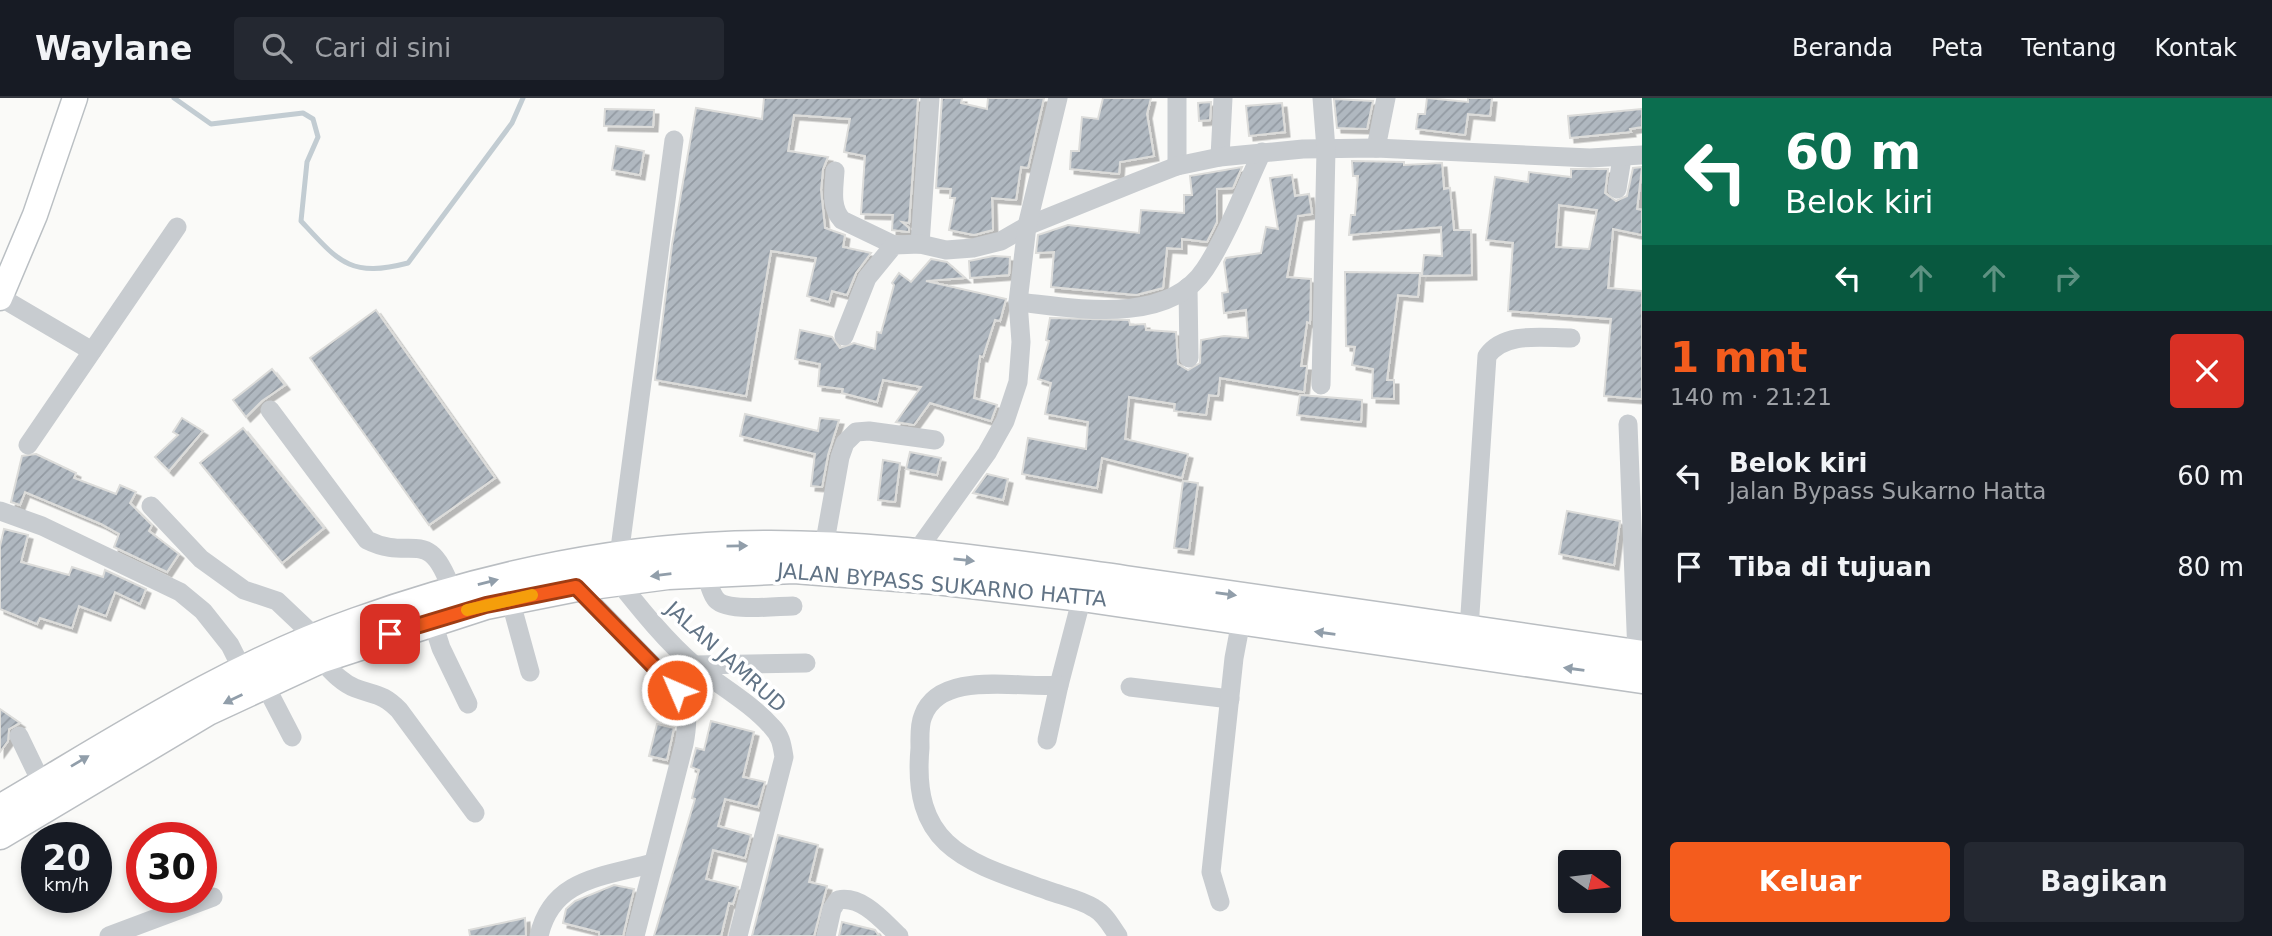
<!DOCTYPE html>
<html lang="id">
<meta charset="utf-8">
<style>
body{margin:0;font-family:"DejaVu Sans",sans-serif;background:#242831;color:#f1f3f6;height:100vh;display:flex;flex-direction:column;font-size:26px;white-space:nowrap}
*{box-sizing:border-box;margin:0}
p{font-size:23px;color:#9ea1a6}
.icon{flex:none;width:38px;height:38px;fill:none;stroke:currentColor;stroke-width:2;stroke-linecap:round;stroke-linejoin:round}
.map{position:relative;flex:1;overflow:hidden}
.details{display:flex;flex-direction:column;background:#171b24;width:630px}
.details>*{flex:none}
.guide{background:#0b6e4f;color:#fff;overflow:hidden}
.needle{width:46px;rotate:104deg}
.controls{position:absolute;left:1558px;top:752px;display:grid;gap:14px}
.controls a{display:grid;place-items:center;width:63px;height:63px;border-radius:7px;background:#171b24;box-shadow:0 4px 10px #0003;font-size:35px}
.speed{position:absolute;left:21px;top:724px;display:flex;gap:14px;font-size:35px;font-weight:700;text-align:center}
.speed>*{display:grid;place-content:center;width:91px;height:91px;border-radius:50%;background:#171b24;box-shadow:0 4px 10px #0003;line-height:1}
.speed small{font-size:18px;font-weight:400}
.speed .limit{border:10px solid #d22;background:#fff;color:#111}
.pin{position:absolute;display:grid;place-items:center;width:60px;height:60px;color:#fff;margin:-30px;border-radius:14px;box-shadow:0 4px 10px #0006}
.me{position:absolute;width:77px;margin:-38px;rotate:315deg;stroke-linejoin:round;filter:drop-shadow(0 0 5px #0008)}
.turn{display:flex;align-items:center;gap:24px;height:147px;padding:0 28px;font-size:32px}
.turn .icon{width:91px;height:91px;stroke-width:2.5}
.turn b{display:block;font-size:49px;line-height:60px}
.lanes{display:flex;align-items:center;height:66px;padding:0 28px;background:#0003;justify-content:center;gap:35px;direction:ltr}
.lanes .off{opacity:.35}
.round{display:grid;place-items:center;flex:none;width:74px;height:74px;border-radius:7px;background:#242831}
.overview{display:flex;align-items:center;justify-content:space-between;height:119px;padding:0 28px}
h1{font-size:42px;font-weight:700;line-height:52px;color:#f45c1d}
.cta{display:flex;gap:14px;margin-top:auto;padding:14px 28px}
.cta a{flex:1;height:80px;border-radius:7px;background:#f45c1d;color:#fff;font-size:28px;font-weight:700;line-height:80px;text-align:center}
.cta a+a{background:#242831;color:#f1f3f6}
ul{padding:0;list-style:none}
li{display:flex;align-items:center;gap:21px;height:91px;padding:0 28px}
li div{flex:1}
li b{display:block;font-size:26px}
li em{font-style:normal}
header{display:flex;align-items:center;gap:42px;box-sizing:border-box;height:98px;padding:0 35px;background:#171b24;border-bottom:2px solid #363941}
header strong{font-size:33px}
nav{display:flex;gap:38px;margin-inline-start:auto;font-size:24px}
.search{width:490px;height:63px;background:#242831;display:flex;align-items:center;gap:18px;box-sizing:border-box;padding:0 24px;border-radius:7px;color:#9ea1a6;font-size:26px}
main{display:flex;flex:1;min-height:0}
.map>svg:first-child{display:block}
.lines{fill:none;stroke-linecap:round;stroke-linejoin:round}
.stream{stroke:#c2ccd2;stroke-width:5}
.building{fill:url(#building-hatch);stroke:#dcdcda;stroke-width:2;fill-rule:evenodd;filter:url(#shadow)}
.major-casing{stroke:#babfc3;stroke-width:27}
.highway-casing{stroke:#babec2;stroke-width:31}
.minor{stroke:#c8ccd0;stroke-width:19}
.major{stroke:#fff;stroke-width:24}
.highway{stroke:#fff;stroke-width:28}
.oneway{fill:#919eaa}
.route-casing{stroke:#9f3c13;stroke-width:18}
.route{stroke:#f45c1d;stroke-width:12}
.slow{stroke:#f59e0b;stroke-width:12}
.labels{text-anchor:middle;dominant-baseline:central;stroke-width:7;stroke-linejoin:round;paint-order:stroke}
.street-label{font-size:21px;fill:#627486;stroke:#fff}
</style>
<header>
<strong>Waylane</strong>
<div class="search"><svg class="icon" aria-label="search" viewBox="0 0 24 24"><circle cx="10" cy="10" r="6"/><path d="M15 15l6 6"/></svg>Cari di sini</div>
<nav><a>Beranda</a><a>Peta</a><a>Tentang</a><a>Kontak</a></nav>
</header>
<main>
<div class="map">
<svg width="1642" height="838" viewBox="0 0 1642 838">
<defs>
<pattern id="building-hatch" width="6" height="6" patternUnits="userSpaceOnUse" patternTransform="scale(1.75)"><rect width="6" height="6" fill="#b0b8c0"/><path d="M-1 1l2-2M0 6l6-6M5 7l2-2" fill="none" stroke="#939aa2"/></pattern>
<filter id="shadow"><feDropShadow dx="4.5" dy="4.5" stdDeviation="0" flood-color="#0004"/></filter>
</defs>
<rect width="100%" height="100%" fill="#fafaf8"/>
<g class="lines">
<path class="stream" d="M174,0L211,26L303,15L313,21L318,39L307,64L301,123C339,164 350,180 408,165L512,25L523,0"/>
</g>
<g class="building">
<path d="M764,0H918L909,125L902,124L909,130V134L892,132L893,117L861,116L865,58L844,54L850,21L794,17L788,53L828,59L823,71L821,92L825,130L845,137L843,149L871,155L856,175L847,197L832,193L829,204L807,198L816,160L771,153L746,298L655,282L672,147L696,10L762,21Z"/>
<path d="M942,0H962L961,5L987,11L988,0H1044L1028,70L1021,69L1016,102L992,100L993,132L974,137L949,132L955,100H950L951,91L936,90Z"/>
<path d="M1103,0H1151L1147,16L1154,58L1120,64L1119,76L1070,71L1071,53H1079L1082,19L1098,21Z"/>
<path d="M1427,0L1468,4V0H1492L1490,18L1468,16L1465,37L1416,31L1418,16H1425Z"/>
<path d="M1334,1L1373,3L1367,31L1337,30Z"/>
<path d="M1211,4L1210,22L1199,23L1198,5Z"/>
<path d="M1282,5L1285,34L1249,38L1246,8Z"/>
<path d="M605,11L654,12L653,29L604,28Z"/>
<path d="M1642,11V29L1630,31L1631,34L1570,40L1568,18Z"/>
<path d="M616,48L644,53L640,77L612,72Z"/>
<path d="M1352,63L1404,64V67L1442,65L1444,91L1450,90L1454,132H1471L1472,177L1422,178L1424,157L1442,158L1441,129L1349,137L1351,117H1355L1358,78H1353Z"/>
<path d="M1242,69L1233,90L1217,91V124L1207,144L1182,141V151L1167,150L1163,190L1136,197L1051,189L1054,154L1036,155L1038,137L1068,127L1139,135L1141,112L1184,115V97H1192L1190,78Z"/>
<path d="M1642,69L1637,111L1642,112V137L1613,131L1608,190L1642,193V301L1604,298L1611,221L1508,213L1513,145L1486,142L1495,79L1528,84L1529,74L1571,79V71H1608L1605,95L1616,103L1627,98L1633,70ZM1559,107L1597,112L1589,151L1556,149Z"/>
<path d="M1292,77L1295,98L1309,96L1312,116L1298,118L1287,179L1311,181L1310,225L1307,224L1301,268H1307L1304,294L1220,280L1218,298L1209,297L1206,317L1174,313L1175,306L1129,299L1125,341L1188,356L1182,380L1102,360L1097,390L1022,376L1028,340L1086,351L1088,324L1045,316L1051,285L1038,281L1049,243L1046,242L1050,220L1129,222L1130,227L1145,226L1146,232L1176,234L1178,266L1188,272L1200,265L1201,242L1224,238L1248,240L1246,212L1224,215L1222,195L1228,194L1224,164L1226,160L1261,155L1266,129L1278,131L1270,80Z"/>
<path d="M993,158L1010,159L1009,177L970,180L969,163Z"/>
<path d="M931,161L947,164L965,180L926,183L1006,201L1000,223L995,222L983,259L980,258L974,300L997,307L991,323L930,305L914,327L896,324L921,289L883,282L877,304L842,295L843,291L818,288L820,266L795,261L800,232L832,239L840,250L854,245L875,251L877,234L881,235L894,187L892,185L899,175L911,184Z"/>
<path d="M1345,174L1420,175L1418,199L1398,197L1387,282H1394V301L1372,300L1373,271L1352,267L1355,249L1346,248Z"/>
<path d="M376,212L495,380L429,427L310,260Z"/>
<path d="M272,271L285,287L262,303L246,319L233,302Z"/>
<path d="M1300,297L1362,302L1361,324L1297,317Z"/>
<path d="M745,316L818,333L820,320L839,322L828,357L822,389L811,388L815,356L740,338Z"/>
<path d="M182,320L203,333L169,373L155,359L178,337L173,334Z"/>
<path d="M243,330L324,430L282,465L200,365Z"/>
<path d="M910,354L941,360L937,377L906,371Z"/>
<path d="M36,356L76,375L74,380L116,396L120,387L136,394L130,405L152,427L149,433L179,456L167,474L114,449L119,436L101,426L25,394L20,407L11,404L22,358Z"/>
<path d="M883,362L900,365L895,404L878,402Z"/>
<path d="M987,376L1008,381L1003,402L973,395Z"/>
<path d="M1183,383L1198,385L1189,452L1174,450Z"/>
<path d="M1567,413L1620,423L1614,467L1559,456Z"/>
<path d="M4,431L28,437L21,464L69,477L72,469L103,479L105,472L146,491L140,506L115,494L106,518L79,508L72,530L40,520L37,526L0,511V448Z"/>
<path d="M0,611L20,625L9,631L8,643L0,654Z"/>
<path d="M711,623L754,634L743,679L765,684L758,709L725,701L718,728L751,737L745,760L713,752L706,781L738,789L733,806L729,805L721,838H654L695,701L692,700L699,672L691,669L696,650L704,652Z"/>
<path d="M657,626L674,630L667,662L649,658Z"/>
<path d="M778,737L818,747L809,784L827,788L814,838H752Z"/>
<path d="M614,787L634,791L623,838H599V834L563,825L566,811L575,803Z"/>
<path d="M525,820L526,838H470L469,832Z"/>
<path d="M842,824L875,832L879,838H839Z"/>
</g>
<g class="lines">
<g class="major-casing">
<path id="major" d="M0,200L35,117L75,0"/>
</g>
<g class="highway-casing">
<g id="highway">
<path d="M0,711C116,643 228,569 356,524C468,484 587,456 707,449C845,440 988,463 1125,482C1297,506 1470,532 1642,557"/>
<path d="M0,737L208,613L320,561L486,507L577,489L668,477L794,471L936,482L1082,499L1642,581"/>
</g>
</g>
<g class="minor">
<path d="M1177,0V68"/>
<path d="M1376,50L1386,0"/>
<path d="M1220,59L1223,0"/>
<path d="M835,73C834,90 830,109 842,122L894,147"/>
<path d="M1617,91L1622,60"/>
<path d="M920,146L930,0"/>
<path d="M1188,189L1189,260"/>
<path d="M0,199L92,253"/>
<path d="M1018,204C1074,210 1168,228 1205,171C1228,136 1244,92 1262,54"/>
<path d="M844,238L867,180L894,147L920,146L946,152L973,150L1001,143L1027,128L1136,84L1177,68L1220,59L1303,51L1376,50L1590,60L1642,57"/>
<path d="M1321,287L1326,51L1322,0"/>
<path d="M270,312L367,442C413,465 428,425 452,493"/>
<path d="M1628,326L1637,557"/>
<path d="M28,347L177,129"/>
<path d="M151,408L201,461L244,492L277,503L315,539"/>
<path d="M0,413L42,428L180,494L203,513L230,547L242,571"/>
<path d="M824,449L840,359L845,345L856,334L869,333L935,342"/>
<path d="M914,457L987,355L1005,323L1018,284L1021,244L1018,204L1027,128L1058,0"/>
<path d="M619,458L674,42"/>
<path d="M705,473C708,481 710,493 715,500C724,515 777,508 793,508"/>
<path d="M618,483C642,513 666,543 695,568C720,588 751,605 772,629C781,638 782,647 784,659L738,838"/>
<path d="M577,489L677,592C689,610 688,625 684,646L635,838"/>
<path d="M1082,499L1059,587C1020,591 940,571 923,618C919,627 920,640 920,650C911,751 968,764 1049,793C1063,798 1082,802 1094,810C1105,816 1111,828 1118,838"/>
<path d="M510,501L530,574"/>
<path d="M432,522L441,550L468,606"/>
<path d="M1469,531L1487,258C1505,233 1543,240 1571,240"/>
<path d="M320,561C330,571 340,584 355,590C376,598 382,595 399,612L475,715"/>
<path d="M695,567L806,565"/>
<path d="M264,585L292,639"/>
<path d="M1130,589L1230,601"/>
<path d="M19,638L42,686"/>
<path d="M1047,642L1059,587"/>
<path d="M1220,804L1211,774L1234,560L1241,523"/>
<path d="M109,838L213,799"/>
<path d="M539,838C552,780 603,779 653,765"/>
<path d="M826,838L832,811L838,802C862,797 883,823 899,838"/>
</g>
<use href="#major" class="major"/>
<use href="#highway" class="highway"/>
</g>
<defs><path id="oneway-solid" d="M-6-.8H1V-3.2L6.5 0L1 3.2V.8H-6Z" transform="scale(1.75)"/></defs>
<g class="oneway">
<use href="#oneway-solid" transform="translate(737 448) rotate(-1)"/>
<use href="#oneway-solid" transform="translate(964 462) rotate(6)"/>
<use href="#oneway-solid" transform="translate(661 477) rotate(173)"/>
<use href="#oneway-solid" transform="translate(488 484) rotate(-14)"/>
<use href="#oneway-solid" transform="translate(1226 496) rotate(8)"/>
<use href="#oneway-solid" transform="translate(1325 535) rotate(-172)"/>
<use href="#oneway-solid" transform="translate(1574 571) rotate(-172)"/>
<use href="#oneway-solid" transform="translate(233 601) rotate(154)"/>
<use href="#oneway-solid" transform="translate(80 663) rotate(-31)"/>
</g>
<g class="lines">
<g class="route-casing">
<path id="route" d="M390,536L486,507L576,489L677,592"/>
</g>
<use href="#route" class="route"/>
<path class="slow" d="M467,512L532,497"/>
</g>
<g class="labels">
<g class="street-label">
<text transform="translate(942 487) rotate(5)">JALAN BYPASS SUKARNO HATTA</text>
<text transform="translate(726 559) rotate(42)">JALAN JAMRUD</text>
</g>
</g>
</svg>
<div class="controls">
<a><svg class="needle" viewBox="-14 -14 28 28"><path d="M0-13l5 13h-10z" fill="#e53935"/><path d="M0 13l5-13h-10z" fill="#9ea1a6"/></svg></a>
</div>
<div class="speed"><div>20<small>km/h</small></div><div class="limit">30</div></div>
<div class="pin" style="left:390px;top:536px;background:#d93025"><svg class="icon" aria-label="arrive" viewBox="0 0 24 24"><path d="M6 21V4h12l-3 4 3 4H6"/></svg></div>
<svg class="me" style="left:677px;top:592px" viewBox="-20 -20 40 40"><circle r="17" fill="#f45c1d" stroke="#fff" stroke-width="3"/><path d="M0-11L8 9 0 5-8 9z" fill="#fff"/></svg>
</div>
<section class="details">
<div class="guide">
<div class="turn"><svg class="icon" aria-label="left" viewBox="0 0 24 24"><path d="M17 20v-9H6M10 6l-5 5 5 5"/></svg><div><b>60 m</b>Belok kiri</div></div>
<div class="lanes"><svg class="icon" aria-label="left" viewBox="0 0 24 24"><path d="M17 20v-9H6M10 6l-5 5 5 5"/></svg><svg class="icon off" aria-label="ahead" viewBox="0 0 24 24"><path d="M12 20V5M6 11l6-6 6 6"/></svg><svg class="icon off" aria-label="ahead" viewBox="0 0 24 24"><path d="M12 20V5M6 11l6-6 6 6"/></svg><svg class="icon off" aria-label="right" viewBox="0 0 24 24"><path d="M7 20v-9h11M14 6l5 5-5 5"/></svg></div>
</div>
<div class="overview"><div><h1>1 mnt</h1><p>140 m · 21:21</p></div><a class="round" style="background:#d93025;color:#fff"><svg class="icon" aria-label="close" viewBox="0 0 24 24"><path d="M6 6l12 12M18 6L6 18"/></svg></a></div>
<ul>
<li><svg class="icon" aria-label="left" viewBox="0 0 24 24"><path d="M17 20v-9H6M10 6l-5 5 5 5"/></svg><div><b>Belok kiri</b><p>Jalan Bypass Sukarno Hatta</p></div><em>60 m</em></li>
<li><svg class="icon" aria-label="arrive" viewBox="0 0 24 24"><path d="M6 21V4h12l-3 4 3 4H6"/></svg><div><b>Tiba di tujuan</b></div><em>80 m</em></li>
</ul>
<div class="cta"><a>Keluar</a><a>Bagikan</a></div>
</section>
</main>
